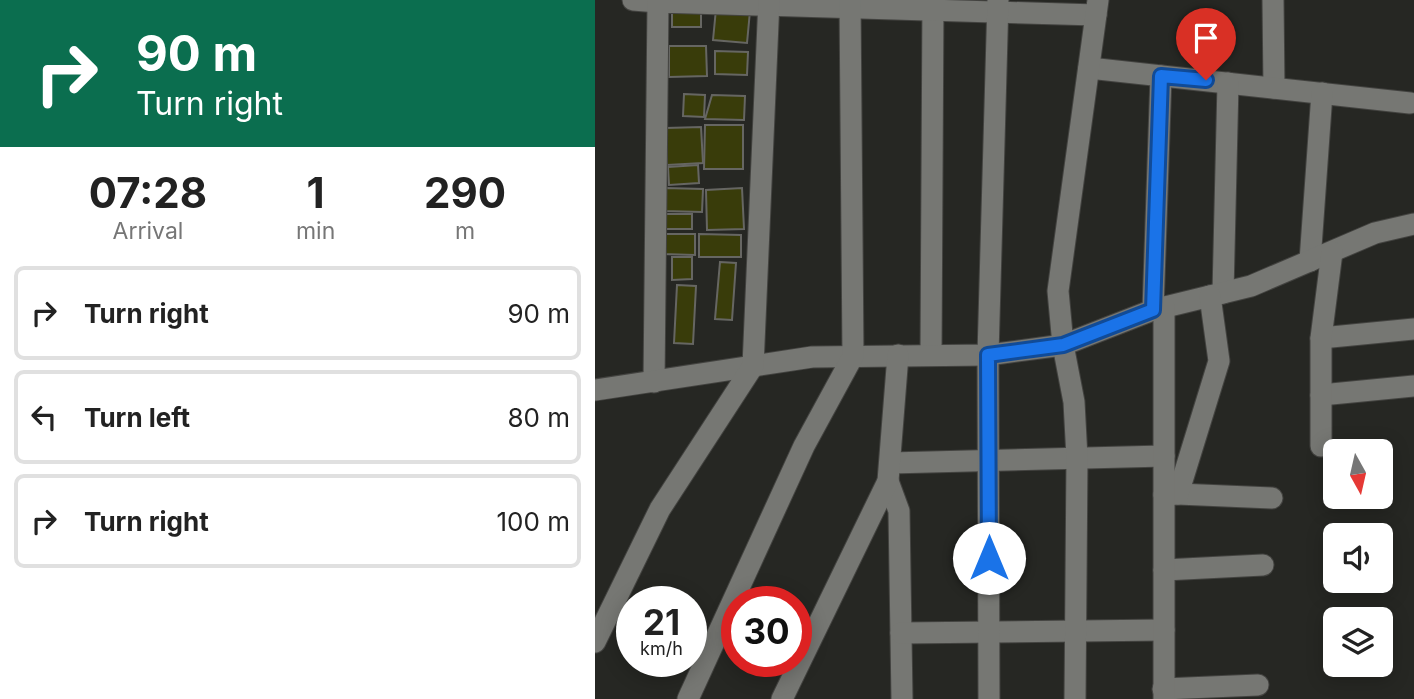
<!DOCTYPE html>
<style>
body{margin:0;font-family:Inter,sans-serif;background:#f6f6f6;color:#222;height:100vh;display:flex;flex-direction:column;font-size:26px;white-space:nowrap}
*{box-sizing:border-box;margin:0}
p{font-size:23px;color:#767676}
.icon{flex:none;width:38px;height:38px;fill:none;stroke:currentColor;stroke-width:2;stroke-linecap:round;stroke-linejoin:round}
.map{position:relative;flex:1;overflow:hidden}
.drawer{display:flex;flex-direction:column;background:#fff;width:595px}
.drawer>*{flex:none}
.guide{background:#0b6e4f;color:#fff;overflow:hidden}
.needle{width:46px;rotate:172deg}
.tools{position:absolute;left:728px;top:439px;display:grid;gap:14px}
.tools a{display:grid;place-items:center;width:70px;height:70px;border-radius:10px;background:#fff;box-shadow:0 4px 18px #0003;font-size:35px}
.speed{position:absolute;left:21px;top:586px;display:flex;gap:14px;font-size:35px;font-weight:700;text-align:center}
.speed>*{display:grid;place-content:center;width:91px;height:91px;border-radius:50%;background:#fff;box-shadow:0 4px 18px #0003;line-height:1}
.speed small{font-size:18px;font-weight:400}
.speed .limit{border:10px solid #d22;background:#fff;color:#111}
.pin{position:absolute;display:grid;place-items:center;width:60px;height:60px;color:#fff;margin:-72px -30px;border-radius:50% 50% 50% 0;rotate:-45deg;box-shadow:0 0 7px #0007}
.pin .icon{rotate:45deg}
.me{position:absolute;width:77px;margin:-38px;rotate:0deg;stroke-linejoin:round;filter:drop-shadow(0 0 5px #0008)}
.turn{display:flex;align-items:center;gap:24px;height:147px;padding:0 21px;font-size:32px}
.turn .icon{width:91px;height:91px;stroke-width:2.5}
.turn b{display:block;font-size:49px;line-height:60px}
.eta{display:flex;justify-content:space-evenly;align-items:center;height:119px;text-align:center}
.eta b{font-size:42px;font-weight:700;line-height:49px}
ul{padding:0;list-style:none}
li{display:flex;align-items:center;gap:21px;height:94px;margin:0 14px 10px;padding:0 7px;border:4px solid #e0e0e0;border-radius:10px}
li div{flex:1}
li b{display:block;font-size:26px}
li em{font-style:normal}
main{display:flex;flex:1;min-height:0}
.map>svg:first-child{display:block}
.building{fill:#393c0a;stroke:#666662;stroke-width:2}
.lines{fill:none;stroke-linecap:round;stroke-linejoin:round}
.minor-casing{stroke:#434340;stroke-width:23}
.minor{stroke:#767773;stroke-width:21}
.route-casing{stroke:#114b97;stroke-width:18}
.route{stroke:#1a73e8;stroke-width:12}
</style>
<main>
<section class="drawer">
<div class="guide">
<div class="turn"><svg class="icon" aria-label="right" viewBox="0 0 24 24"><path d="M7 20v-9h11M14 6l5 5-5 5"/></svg><div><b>90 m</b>Turn right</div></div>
</div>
<div class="eta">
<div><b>07:28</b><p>Arrival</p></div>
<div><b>1</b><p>min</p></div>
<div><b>290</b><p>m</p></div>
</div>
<ul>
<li><svg class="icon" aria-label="right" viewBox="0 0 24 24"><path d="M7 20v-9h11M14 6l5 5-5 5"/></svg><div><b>Turn right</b></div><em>90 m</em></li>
<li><svg class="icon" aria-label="left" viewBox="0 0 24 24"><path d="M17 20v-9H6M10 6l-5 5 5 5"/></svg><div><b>Turn left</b></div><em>80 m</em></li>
<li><svg class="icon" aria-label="right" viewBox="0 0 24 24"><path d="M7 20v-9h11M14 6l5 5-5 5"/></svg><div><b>Turn right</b></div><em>100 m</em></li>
</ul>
</section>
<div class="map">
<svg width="819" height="699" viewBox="0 0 819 699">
<rect width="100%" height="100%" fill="#262723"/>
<g class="building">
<path d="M121,9L155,11L152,43L118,40Z"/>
<rect x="77" y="11" width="29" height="16"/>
<path d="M74,46H111L112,76L74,77Z"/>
<path d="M120,51L153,52L152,75L120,74Z"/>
<path d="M89,94L110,95L109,117L88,116Z"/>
<path d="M117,95L150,96L149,120L110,119Z"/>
<path d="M110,125H148V169H109Z"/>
<path d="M106,127L108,163L72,165L71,128Z"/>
<path d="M103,165L104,183L74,185L73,167Z"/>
<path d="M70,188L108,189L107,212L69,211Z"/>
<path d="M147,188L149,229L112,230L111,190Z"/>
<path d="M70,214H97V229H69Z"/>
<path d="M67,234H100V255L67,254Z"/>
<path d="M104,234L146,235V257H104Z"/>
<path d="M77,257H97V279L77,280Z"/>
<path d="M125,262L141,263L137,320L120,319Z"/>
<path d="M82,285L101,286L98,344L79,343Z"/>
</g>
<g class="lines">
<g class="minor-casing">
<g id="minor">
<path d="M38,0L63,2L64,0"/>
<path d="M678,0L679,88"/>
<path d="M494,68L815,103"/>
<path d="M715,261L727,93"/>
<path d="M628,293L633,83"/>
<path d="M558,310L566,76"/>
<path d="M726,338L819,329"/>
<path d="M336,355L338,0"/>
<path d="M59,382L63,2L501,15"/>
<path d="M0,390L217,357L393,355L468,345L558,310L656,286L780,233L819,224"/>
<path d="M726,395L819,386"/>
<path d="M726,446V338L737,252"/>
<path d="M295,463L569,456"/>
<path d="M293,481L304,511L307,699"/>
<path d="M583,494L677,498"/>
<path d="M569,495L583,494L624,361L615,296"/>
<path d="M569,570L668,565"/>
<path d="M306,633L569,630"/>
<path d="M0,642L65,509L158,366L174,0"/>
<path d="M568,689L663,685"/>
<path d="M93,699L209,446L258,356L255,0"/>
<path d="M187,699L293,481L303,355"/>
<path d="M394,699L393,355L403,0"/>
<path d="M480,699L482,458L479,402L468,345L463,291L503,0"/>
<path d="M569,699V307"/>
</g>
</g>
<use href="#minor" class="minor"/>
</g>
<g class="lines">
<g class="route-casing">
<path id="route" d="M394,558L393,355L468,345L558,310L566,76L611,80"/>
</g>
<use href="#route" class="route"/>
</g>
</svg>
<div class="tools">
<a><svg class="needle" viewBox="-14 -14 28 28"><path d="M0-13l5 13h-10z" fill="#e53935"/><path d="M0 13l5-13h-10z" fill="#767676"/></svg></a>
<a><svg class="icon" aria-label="sound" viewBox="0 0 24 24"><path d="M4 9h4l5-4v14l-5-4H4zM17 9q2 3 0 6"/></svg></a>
<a><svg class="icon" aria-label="layers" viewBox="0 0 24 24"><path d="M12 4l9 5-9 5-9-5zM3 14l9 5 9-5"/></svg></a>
</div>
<div class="speed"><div>21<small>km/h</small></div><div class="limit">30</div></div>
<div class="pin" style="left:611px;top:80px;background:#d93025"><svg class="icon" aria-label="arrive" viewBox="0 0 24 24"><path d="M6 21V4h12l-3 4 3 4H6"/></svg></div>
<svg class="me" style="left:394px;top:558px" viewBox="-20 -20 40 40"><circle r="19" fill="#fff"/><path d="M0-13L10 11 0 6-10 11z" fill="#1a73e8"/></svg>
</div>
</main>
